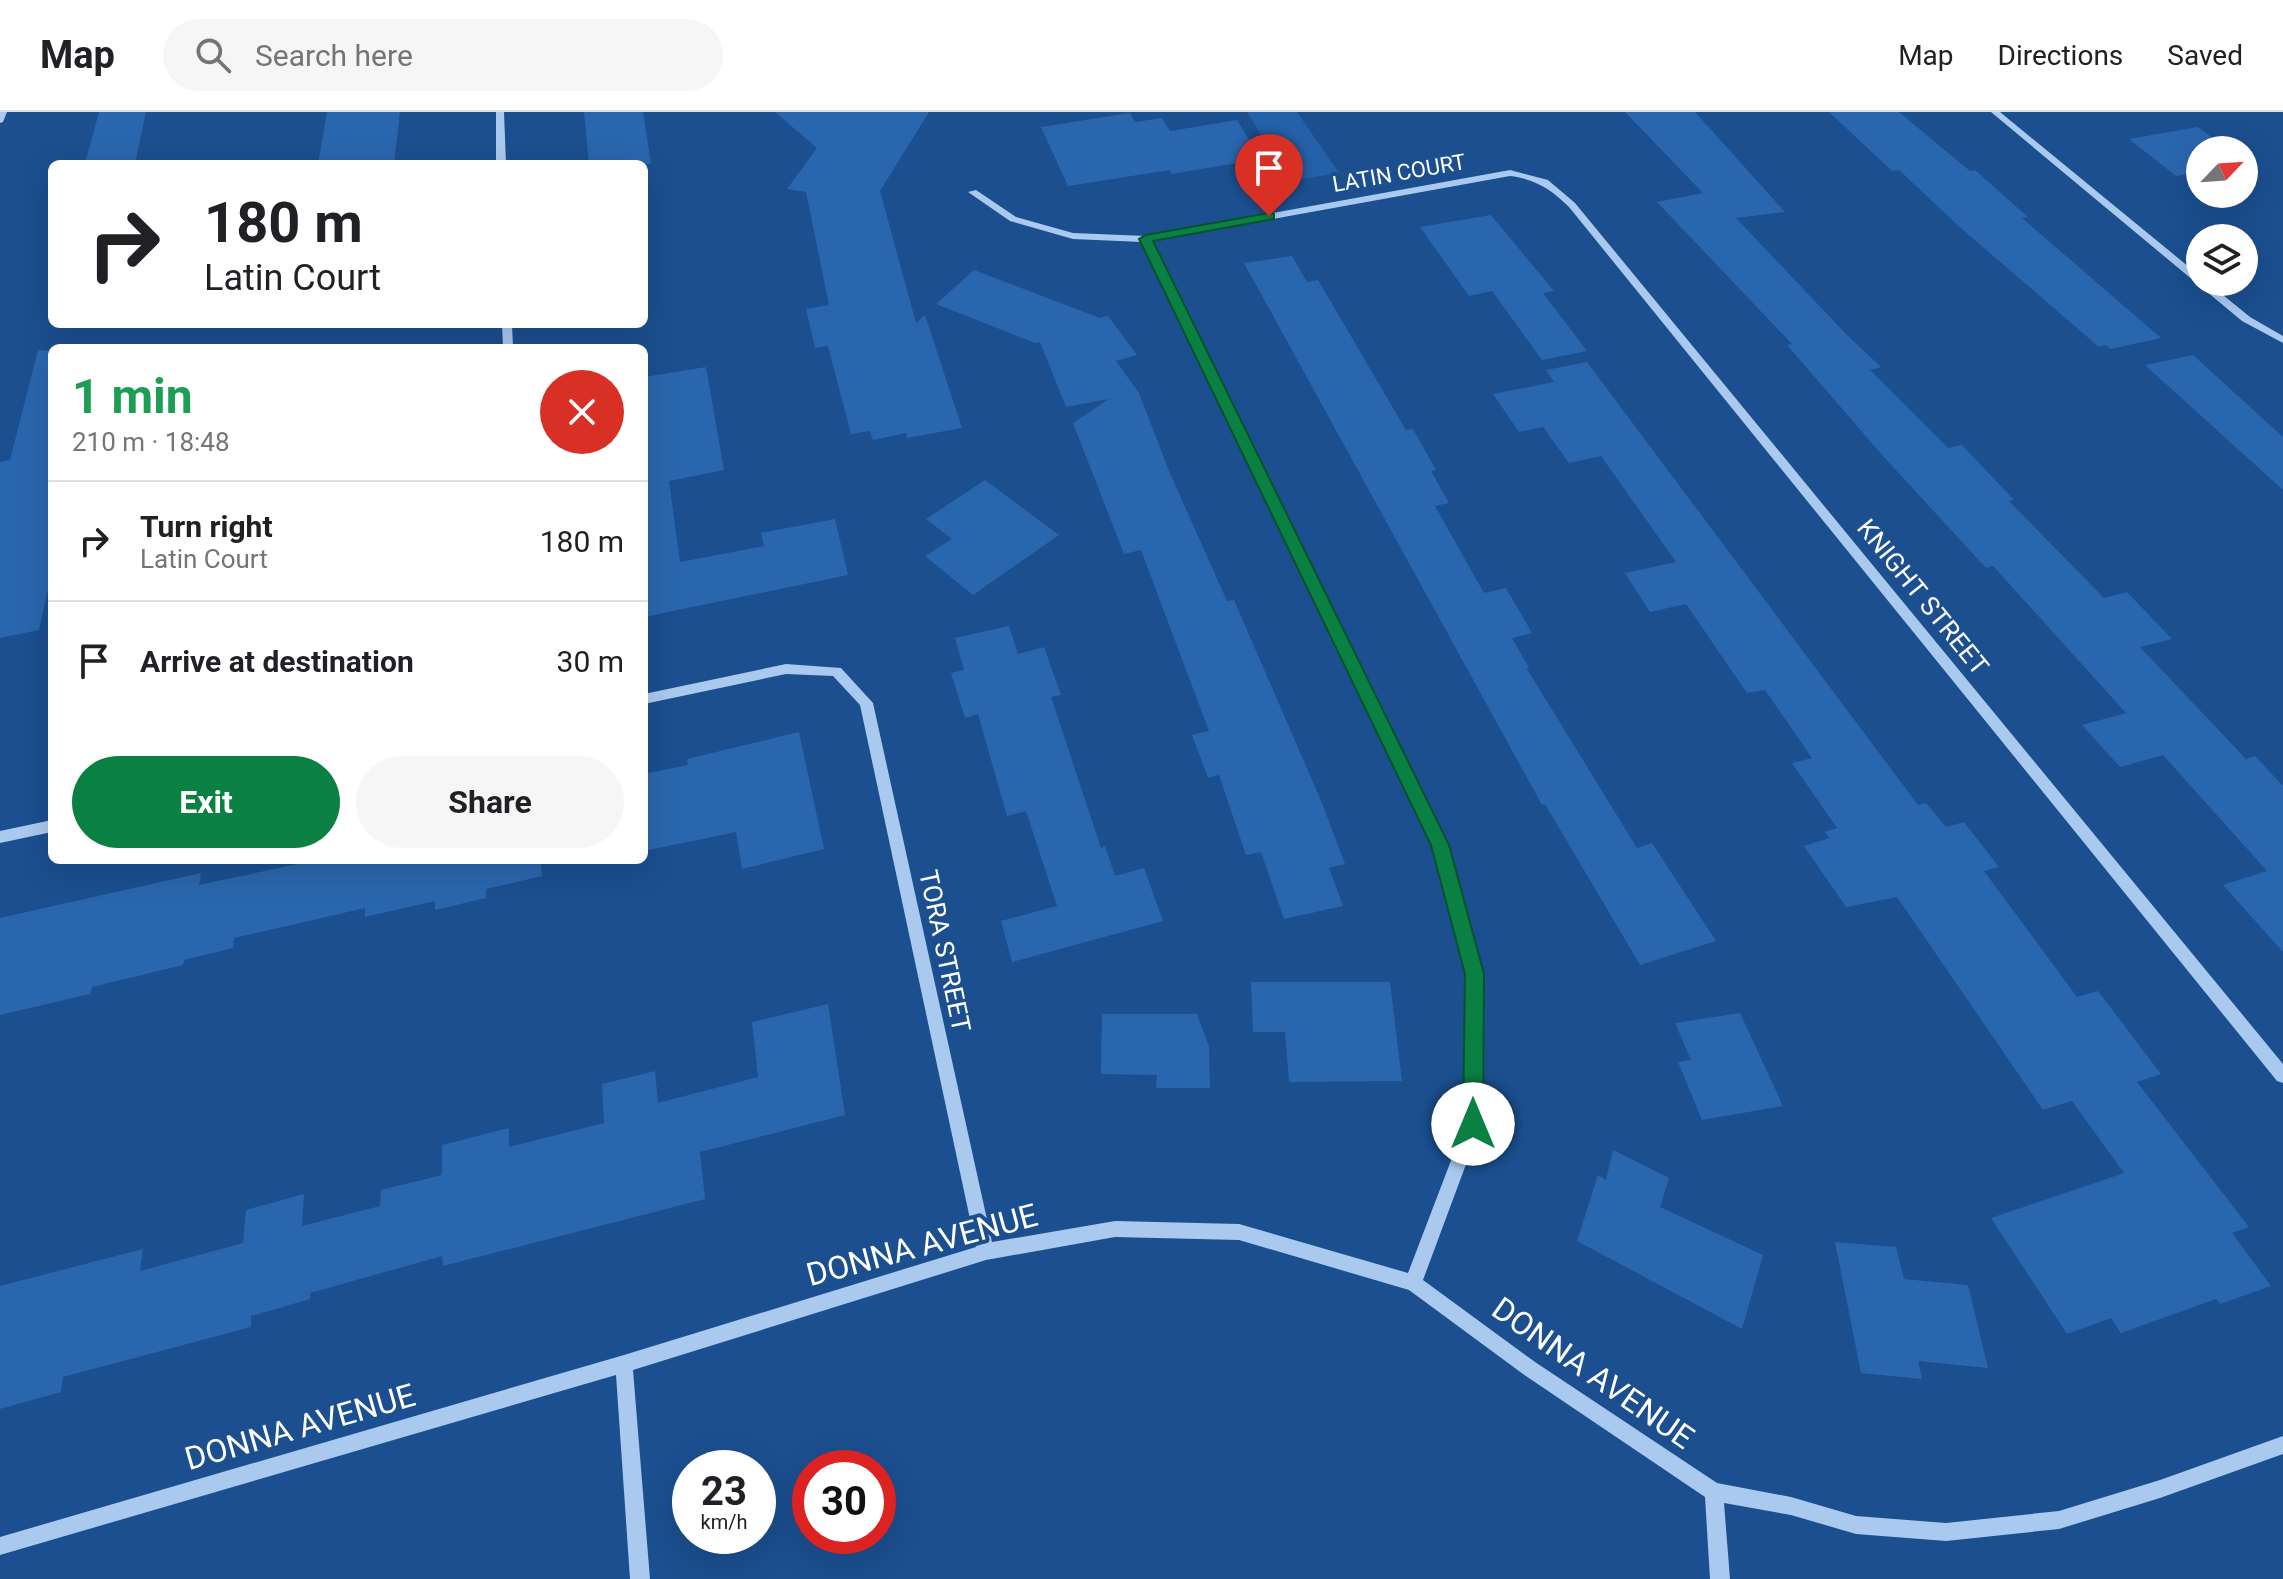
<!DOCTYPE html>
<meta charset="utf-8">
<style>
body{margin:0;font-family:Roboto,sans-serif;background:#f6f6f6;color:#202124;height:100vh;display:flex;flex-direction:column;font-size:30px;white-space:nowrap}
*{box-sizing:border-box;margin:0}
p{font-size:26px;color:#757577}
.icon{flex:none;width:44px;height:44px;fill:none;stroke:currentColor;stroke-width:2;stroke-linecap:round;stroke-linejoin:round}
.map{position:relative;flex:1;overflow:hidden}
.drawer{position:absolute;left:48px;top:232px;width:600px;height:520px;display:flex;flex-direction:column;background:#fff;border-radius:12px;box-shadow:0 8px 32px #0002}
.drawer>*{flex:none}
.banner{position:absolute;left:48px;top:48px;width:600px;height:168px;border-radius:12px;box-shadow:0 8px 32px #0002;background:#fff;color:#202124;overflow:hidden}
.needle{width:52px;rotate:65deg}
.controls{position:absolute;left:2186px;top:24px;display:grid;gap:16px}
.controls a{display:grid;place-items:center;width:72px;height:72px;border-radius:50%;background:#fff;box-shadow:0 8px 32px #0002;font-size:40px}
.speed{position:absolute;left:672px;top:1338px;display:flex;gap:16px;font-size:40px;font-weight:700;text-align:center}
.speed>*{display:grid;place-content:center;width:104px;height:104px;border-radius:50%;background:#fff;box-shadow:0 8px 32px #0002;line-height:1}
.speed small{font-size:20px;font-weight:400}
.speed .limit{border:12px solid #d22;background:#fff;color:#111}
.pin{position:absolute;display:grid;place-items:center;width:68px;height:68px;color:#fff;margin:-82px -34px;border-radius:50% 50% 50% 0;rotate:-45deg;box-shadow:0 0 8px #0007}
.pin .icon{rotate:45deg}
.me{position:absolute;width:88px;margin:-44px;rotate:0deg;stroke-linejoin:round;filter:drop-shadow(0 0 6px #0008)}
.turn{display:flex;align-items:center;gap:28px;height:168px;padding:0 24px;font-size:36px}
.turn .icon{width:104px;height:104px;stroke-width:2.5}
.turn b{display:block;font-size:56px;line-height:68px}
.round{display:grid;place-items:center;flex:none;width:84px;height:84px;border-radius:42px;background:#f6f6f6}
.summary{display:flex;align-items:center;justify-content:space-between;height:136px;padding:0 24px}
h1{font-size:48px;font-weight:700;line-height:60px;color:#1e9e55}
.cta{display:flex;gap:16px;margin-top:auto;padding:16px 24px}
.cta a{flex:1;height:92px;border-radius:48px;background:#0b8043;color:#fff;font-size:32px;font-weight:700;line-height:92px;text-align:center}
.cta a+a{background:#f6f6f6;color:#202124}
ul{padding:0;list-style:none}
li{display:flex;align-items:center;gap:24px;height:120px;padding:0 24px;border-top:2px solid #e0e0e0}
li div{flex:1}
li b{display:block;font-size:30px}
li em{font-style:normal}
header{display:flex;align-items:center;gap:48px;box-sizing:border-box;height:112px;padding:0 40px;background:#fff;border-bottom:2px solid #e0e0e0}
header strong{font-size:38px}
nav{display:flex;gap:44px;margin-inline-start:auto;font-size:28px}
.search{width:560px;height:72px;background:#f6f6f6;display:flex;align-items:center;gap:20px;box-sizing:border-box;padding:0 28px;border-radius:44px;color:#757577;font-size:30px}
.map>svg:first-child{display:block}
.green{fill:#2461a8}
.building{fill:#2a66ad}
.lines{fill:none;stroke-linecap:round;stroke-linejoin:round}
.minor{fill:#a9c9ee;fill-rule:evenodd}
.route{fill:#0b8043;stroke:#07532c;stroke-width:2}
.labels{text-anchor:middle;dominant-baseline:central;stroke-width:8;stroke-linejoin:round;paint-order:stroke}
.far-street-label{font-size:22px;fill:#fff;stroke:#1b4f8f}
.street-label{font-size:26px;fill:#fff;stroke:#1b4f8f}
.near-street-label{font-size:32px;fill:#fff;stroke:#1b4f8f}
</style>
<header>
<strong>Map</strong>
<div class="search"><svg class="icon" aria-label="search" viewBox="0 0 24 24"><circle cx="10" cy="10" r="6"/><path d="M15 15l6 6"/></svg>Search here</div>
<nav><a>Map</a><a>Directions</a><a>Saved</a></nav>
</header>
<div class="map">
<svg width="2283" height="1467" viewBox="0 0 2283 1467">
<rect width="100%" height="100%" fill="#1b4f8f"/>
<path class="green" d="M1247,0H1297L1339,61L1290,69Z"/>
<g class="building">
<path d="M99,0H146L135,52H85Z"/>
<path d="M327,0H400L394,52H318Z"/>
<path d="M584,0H643L651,52H589Z"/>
<path d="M775,0H929L880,79L916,211L925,203L962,316L907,326L906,321L873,328L870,319L851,322L828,234L815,236L806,197L829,193L806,80L787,77L817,36Z"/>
<path d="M1625,0H1695L1785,100L1736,106L1846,222L1881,255L1870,258L1948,336L1962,333L2014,388L2009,389L2104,486L2127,480L2172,527L2140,535L2246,647L2255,644L2283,674V840L2223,773L2267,759L2163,643L2120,655L2082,613L2126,601L1993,454L1986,456L1883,344L1787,233L1792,232L1657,90L1703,81Z"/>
<path d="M1829,0H1899L1970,59L1975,58L2028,105L2022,106L2161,226L2110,237L2106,233L2099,235L1962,117L1899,58L1892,59Z"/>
<path d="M1130,1L1135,10L1162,6L1170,19L1237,8L1261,47L1172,62L1170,58L1068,74L1041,15Z"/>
<path d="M2198,15L2229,38H2200V60L2176,64L2129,27Z"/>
<path d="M1491,103L1554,179L1543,181L1587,239L1542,248L1492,179L1469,184L1420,115Z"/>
<path d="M1292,144L1307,170L1318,168L1406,318L1413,317L1436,358L1431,359L1449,391L1435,394L1484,481L1506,476L1532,521L1512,526L1529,556L1527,557L1637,736L1652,731L1716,829L1640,853L1545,692L1542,693L1244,151Z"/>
<path d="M974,158L1100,206L1108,204L1137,243L1116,249L1139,281L1169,359L1227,489L1234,488L1322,691L1345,752L1329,756L1343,794L1284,807L1261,740L1246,743L1219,663L1208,666L1192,623L1209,619L1141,438L1124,442L1073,311L1109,287L1066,295L1040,230L1035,231L936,192Z"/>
<path d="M38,238L52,239V477H48L39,518L0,526V350L10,348Z"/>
<path d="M2193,243L2283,325V378L2145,253Z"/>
<path d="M1587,250L1918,693L1926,691L1946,715L1964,710L1999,755L1984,759L2077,885L2098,879L2161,962L2137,970L2249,1115L2232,1121L2271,1174L2220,1192L2216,1187L2121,1221L2111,1206L2067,1222L1991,1106L2124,1061L2072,989L2043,998L1897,785L1846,795L1804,734L1829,726L1825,720L1837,716L1792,651L1812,646L1765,578L1747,581L1686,492L1650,500L1625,461L1676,450L1601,344L1569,351L1543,315L1519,320L1493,282L1554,270L1546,258Z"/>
<path d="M706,255L724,358L669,369L680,450L764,434L761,421L835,407L848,463L644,505V265Z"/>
<path d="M985,368L1059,423L973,483L925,444L952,427L926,407Z"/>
<path d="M1009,514L1018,542L1044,535L1061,583L1051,585L1101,736L1105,734L1115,764L1144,756L1163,809L1012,850L1001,809L1057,794L1026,699L1007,704L978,602L965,606L951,561L964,558L955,526Z"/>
<path d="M799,620L824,737L742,757L736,720L644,739V662L688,653L687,647Z"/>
<path d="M317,748H541L542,764L486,777V786L435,798V789L365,805V796L234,826L233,836L184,848L183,853L92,875L90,882L0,903V806L201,761L199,773Z"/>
<path d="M1251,870H1390L1402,969L1289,970L1285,920H1253Z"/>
<path d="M828,892L845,1003L700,1040L705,1087L443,1154L442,1144L310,1181V1187L251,1204V1215L63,1265L61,1280L0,1297V1174L143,1137L140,1159L243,1131L246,1098L304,1082L302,1114L380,1094L381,1078L442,1063V1033L509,1016V1035L604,1011L602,972L655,959L658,991L758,965L752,910Z"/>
<path d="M1740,901L1783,994L1702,1008L1678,950L1691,948L1675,911Z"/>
<path d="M1102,902H1197L1209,935L1210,976H1156L1157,963L1101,962Z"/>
<path d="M1613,1038L1669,1066L1660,1095L1763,1143L1742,1217L1577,1129L1598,1063L1606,1068Z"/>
<path d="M1835,1130L1896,1135L1904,1167L1968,1173L1988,1256L1918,1249L1922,1267L1861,1261Z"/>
</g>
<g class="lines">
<g class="minor">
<path d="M0,0H7L3,10L0,11Z"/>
<path d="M496,0H504L506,52H496Z"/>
<path d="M1991,0H2000L2200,164V170H2207L2250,205L2283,224V231L2242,209Z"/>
<path d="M1510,58L1548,68L1575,91L2283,952V971L2277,969L1569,95C1551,77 1535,67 1510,64L1152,129L1447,733L1481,862V1012L1423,1168L1535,1250L1717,1371L1791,1385L1856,1404L1946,1411L2059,1399L2160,1368L2283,1324V1342L2160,1386L2059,1417L1946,1429L1856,1422L1791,1403L1724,1391L1730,1467H1710L1705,1385L1523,1262L1409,1178L1239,1128L1115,1125L986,1148L633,1258L650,1467H630L616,1263L0,1443V1425L624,1243L976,1135L860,593L833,564L786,562L644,592V582L786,552L841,556L873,591L992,1130L1115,1109L1239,1112L1408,1161L1465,1012L1467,862L1433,733L1142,130L1073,127L1010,109L968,80L976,78L1016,105L1073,121L1146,124Z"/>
<path d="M502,212H512L513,236H503Z"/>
<path d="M52,708V720L0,731V719Z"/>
</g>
</g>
<path class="route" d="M1269,101L1274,102V107L1153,129L1449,733L1484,862L1483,1012L1480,1019L1473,1022L1466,1019L1463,1012L1465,862L1431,733L1139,127L1146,123Z"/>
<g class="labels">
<g class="far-street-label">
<text transform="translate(1399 61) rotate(-10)">LATIN COURT</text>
</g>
<g class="street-label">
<text transform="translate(1923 485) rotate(51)">KNIGHT STREET</text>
<text transform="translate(945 839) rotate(78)">TORA STREET</text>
</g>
<g class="near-street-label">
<text transform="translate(922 1133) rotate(-15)">DONNA AVENUE</text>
<text transform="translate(1593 1261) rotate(35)">DONNA AVENUE</text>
<text transform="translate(300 1315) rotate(-16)">DONNA AVENUE</text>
</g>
</g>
</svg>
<div class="controls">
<a><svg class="needle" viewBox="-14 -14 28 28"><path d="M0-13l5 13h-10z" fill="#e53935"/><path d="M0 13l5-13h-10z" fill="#757577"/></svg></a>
<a><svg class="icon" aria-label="layers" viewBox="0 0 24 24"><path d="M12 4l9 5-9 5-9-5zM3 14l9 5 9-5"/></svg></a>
</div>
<div class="speed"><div>23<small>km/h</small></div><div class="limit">30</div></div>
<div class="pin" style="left:1269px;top:104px;background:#d93025"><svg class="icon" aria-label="arrive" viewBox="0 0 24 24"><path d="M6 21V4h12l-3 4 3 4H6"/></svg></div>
<svg class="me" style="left:1473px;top:1012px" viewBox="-20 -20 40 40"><circle r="19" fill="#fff"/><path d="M0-13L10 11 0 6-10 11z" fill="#0b8043"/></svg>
<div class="banner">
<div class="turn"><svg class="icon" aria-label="right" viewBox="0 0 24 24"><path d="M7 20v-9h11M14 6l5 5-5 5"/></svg><div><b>180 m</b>Latin Court</div></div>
</div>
<section class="drawer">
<div class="summary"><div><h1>1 min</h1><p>210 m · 18:48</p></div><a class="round" style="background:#d93025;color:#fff"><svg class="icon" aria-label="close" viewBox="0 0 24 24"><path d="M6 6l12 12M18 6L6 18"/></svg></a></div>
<ul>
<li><svg class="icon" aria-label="right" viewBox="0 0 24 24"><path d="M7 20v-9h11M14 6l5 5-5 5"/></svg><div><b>Turn right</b><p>Latin Court</p></div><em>180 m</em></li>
<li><svg class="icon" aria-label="arrive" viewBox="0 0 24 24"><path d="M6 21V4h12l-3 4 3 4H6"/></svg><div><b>Arrive at destination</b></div><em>30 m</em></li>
</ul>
<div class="cta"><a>Exit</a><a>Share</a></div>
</section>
</div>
